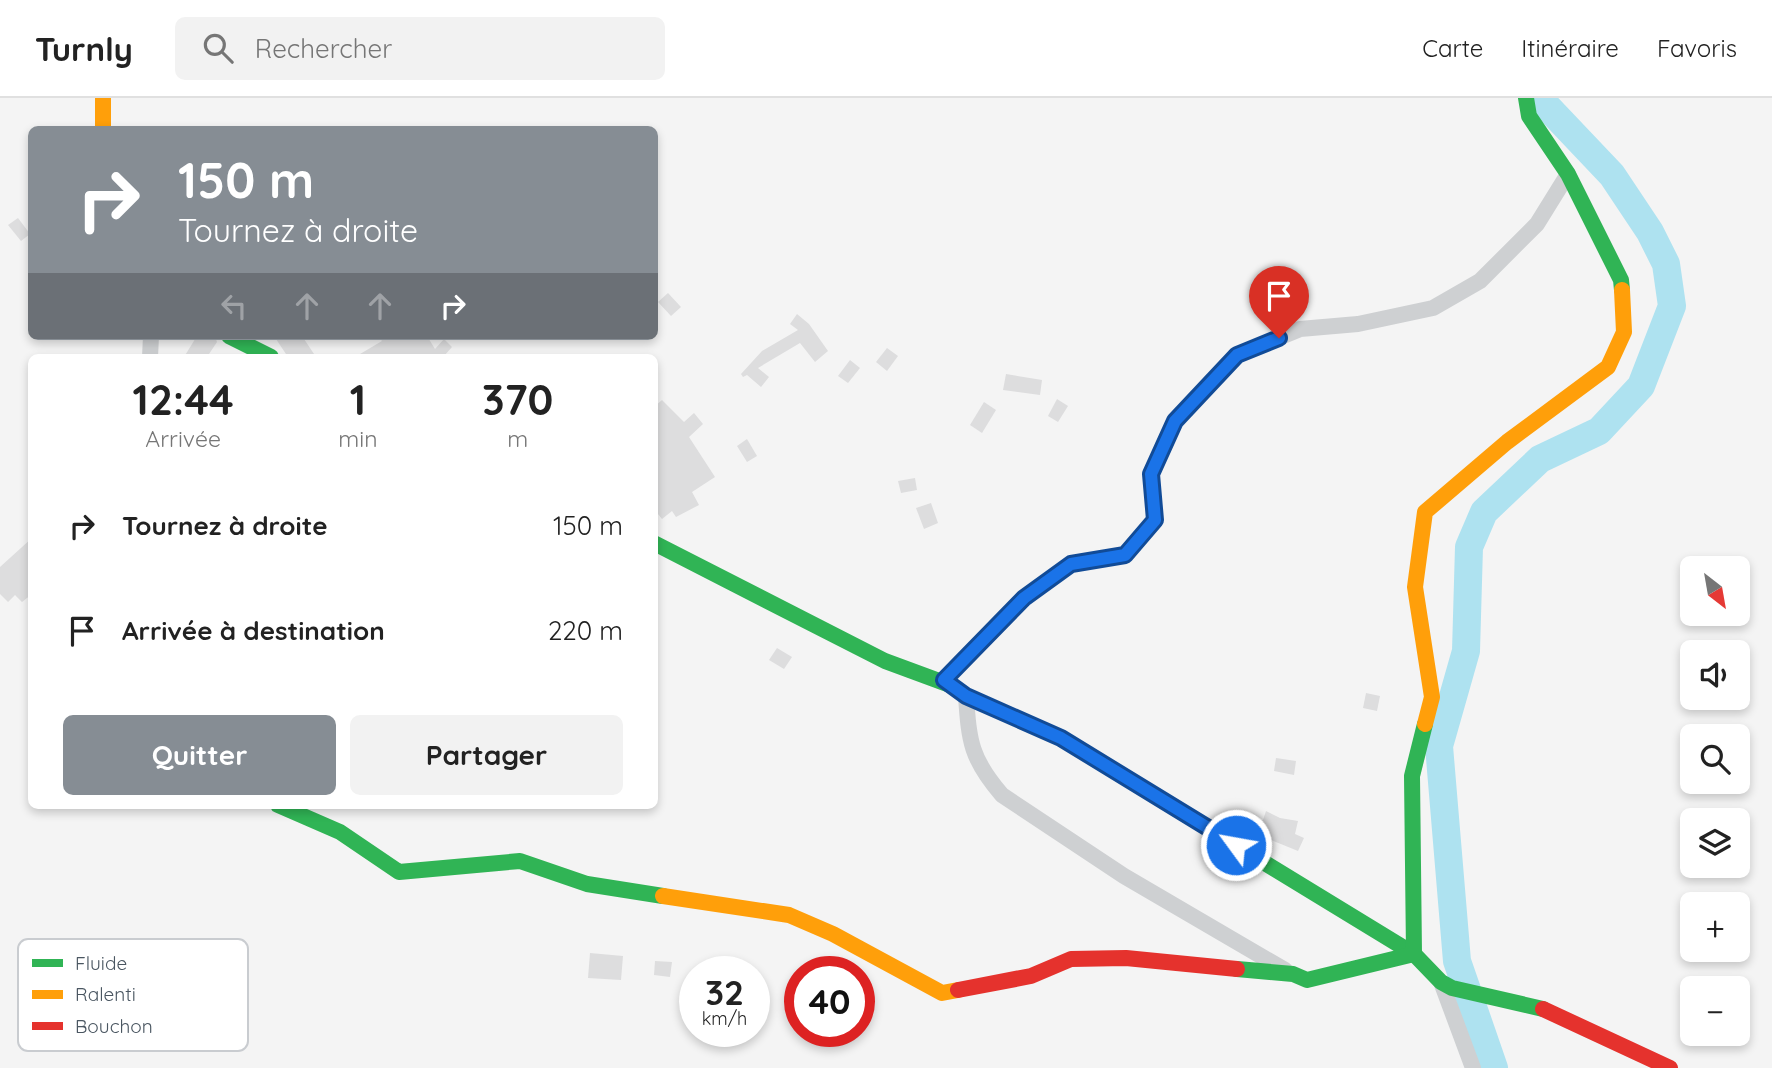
<!DOCTYPE html>
<html lang="fr">
<meta charset="utf-8">
<style>
body{margin:0;font-family:Quicksand,sans-serif;background:#f2f2f2;color:#222;height:100vh;display:flex;flex-direction:column;font-size:26px;white-space:nowrap}
*{box-sizing:border-box;margin:0}
p{font-size:23px;color:#767676}
.icon{flex:none;width:38px;height:38px;fill:none;stroke:currentColor;stroke-width:2;stroke-linecap:round;stroke-linejoin:round}
.map{position:relative;flex:1;overflow:hidden}
.side{position:absolute;left:28px;top:256px;width:630px;height:455px;display:flex;flex-direction:column;background:#fff;border-radius:10px;box-shadow:0 4px 10px #0003}
.side>*{flex:none}
.banner{position:absolute;left:28px;top:28px;width:630px;height:214px;border-radius:10px;box-shadow:0 4px 10px #0003;background:#868d94;color:#fff;overflow:hidden}
.needle{width:46px;rotate:149deg}
.tools{position:absolute;left:1680px;top:458px;display:grid;gap:14px}
.tools a{display:grid;place-items:center;width:70px;height:70px;border-radius:10px;background:#fff;box-shadow:0 4px 10px #0003;font-size:35px}
.speed{position:absolute;left:679px;top:858px;display:flex;gap:14px;font-size:35px;font-weight:700;text-align:center}
.speed>*{display:grid;place-content:center;width:91px;height:91px;border-radius:50%;background:#fff;box-shadow:0 4px 10px #0003;line-height:1}
.speed small{font-size:18px;font-weight:400}
.speed .limit{border:10px solid #d22;background:#fff;color:#111}
.pin{position:absolute;display:grid;place-items:center;width:60px;height:60px;color:#fff;margin:-72px -30px;border-radius:50% 50% 50% 0;rotate:-45deg;box-shadow:0 0 7px #0007}
.pin .icon{rotate:45deg}
.me{position:absolute;width:77px;margin:-38px;rotate:302deg;stroke-linejoin:round;filter:drop-shadow(0 0 5px #0008)}
.turn{display:flex;align-items:center;gap:24px;height:147px;padding:0 35px;font-size:32px}
.turn .icon{width:91px;height:91px;stroke-width:2.5}
.turn b{display:block;font-size:49px;line-height:60px}
.lanes{display:flex;align-items:center;height:66px;padding:0 35px;background:#0003;justify-content:center;gap:35px;direction:ltr}
.lanes .off{opacity:.35}
.eta{display:flex;justify-content:space-evenly;align-items:center;height:119px;text-align:center}
.eta b{font-size:42px;font-weight:700;line-height:49px}
.button{display:flex;gap:14px;margin-top:auto;padding:14px 35px}
.button a{flex:1;height:80px;border-radius:10px;background:#868d94;color:#fff;font-size:28px;font-weight:700;line-height:80px;text-align:center}
.button a+a{background:#f2f2f2;color:#222}
ul{padding:0;list-style:none}
li{display:flex;align-items:center;gap:21px;height:105px;padding:0 35px}
li div{flex:1}
li b{display:block;font-size:26px}
li em{font-style:normal}
header{display:flex;align-items:center;gap:42px;box-sizing:border-box;height:98px;padding:0 35px;background:#fff;border-bottom:2px solid #e0e0e0}
header strong{font-size:33px}
nav{display:flex;gap:38px;margin-inline-start:auto;font-size:24px}
.search{width:490px;height:63px;background:#f2f2f2;display:flex;align-items:center;gap:18px;box-sizing:border-box;padding:0 24px;border-radius:10px;color:#767676;font-size:26px}
.map>svg:first-child{display:block}
.lines{fill:none;stroke-linecap:round;stroke-linejoin:round}
.river{stroke:#aee2f0;stroke-width:28}
.building{fill:#ddddde}
.street{stroke:#ced0d2;stroke-width:16}
.fast{stroke:#30b455;stroke-width:16}
.slow{stroke:#ff9f0a;stroke-width:16}
.jam{stroke:#e5322d;stroke-width:16}
.route-casing{stroke:#114b97;stroke-width:18}
.route{stroke:#1a73e8;stroke-width:12}
.key{fill:#fff;stroke:#c9ccd0;stroke-width:2}
.key-label{font-size:19px;fill:#4a5661}
</style>
<header>
<strong>Turnly</strong>
<div class="search"><svg class="icon" aria-label="search" viewBox="0 0 24 24"><circle cx="10" cy="10" r="6"/><path d="M15 15l6 6"/></svg>Rechercher</div>
<nav><a>Carte</a><a>Itinéraire</a><a>Favoris</a></nav>
</header>
<div class="map">
<svg width="1772" height="970" viewBox="0 0 1772 970">
<rect width="100%" height="100%" fill="#f4f4f4"/>
<g class="lines">
<path class="river" d="M1494,970L1457,863L1439,648L1466,553L1469,449L1484,414L1540,361L1599,333L1641,288L1672,208L1666,166L1650,134L1612,77L1539,0"/>
</g>
<g class="building">
<path d="M18,120L30,136L21,143L8,127Z"/>
<path d="M668,195L681,209L671,218L658,204Z"/>
<path d="M797,216L809,226L828,253L815,264L800,245L758,270L769,279L761,289L747,277L743,279L741,276L762,253L798,232L790,226Z"/>
<path d="M197,238H215L217,244L207,259H184Z"/>
<path d="M274,238H302L316,259H288Z"/>
<path d="M378,238H427L435,251L444,241L452,249L443,259H355L382,243Z"/>
<path d="M887,250L898,258L887,273L876,264Z"/>
<path d="M850,262L860,270L848,285L838,278Z"/>
<path d="M1006,276L1042,282L1040,297L1003,292Z"/>
<path d="M1057,301L1068,308L1058,324L1048,318Z"/>
<path d="M662,302L684,324L694,315L703,326L689,339L715,379L692,394L699,407L676,419L672,413L662,421L654,411V309Z"/>
<path d="M984,304L996,312L982,335L970,327Z"/>
<path d="M747,341L757,358L747,364L737,348Z"/>
<path d="M915,380L917,392L901,395L898,383Z"/>
<path d="M931,405L938,425L924,431L916,410Z"/>
<path d="M32,440V496L22,504L15,497L8,504L0,496V469Z"/>
<path d="M777,550L792,559L784,571L769,562Z"/>
<path d="M1366,595L1380,598L1377,613L1363,610Z"/>
<path d="M1276,660L1296,663L1294,677L1274,673Z"/>
<path d="M1266,713L1280,720L1298,723L1295,736L1304,740L1298,753L1271,742L1267,750L1256,743Z"/>
<path d="M590,855L623,858L621,882L588,880Z"/>
<path d="M655,863L672,864L670,879L654,877Z"/>
</g>
<g class="lines">
<g class="street">
<path d="M150,259L151,238"/>
<path d="M944,582L1024,500L1071,466L1125,457L1155,422L1151,376L1175,323L1237,257L1300,231L1358,226L1433,210L1480,183L1537,126L1568,76"/>
<path d="M966,598C969,644 971,661 1002,697L1124,778L1285,872"/>
<path d="M1441,884L1473,970"/>
</g>
<g class="fast">
<path d="M1526,0L1529,18L1568,76L1621,182L1622,192"/>
<path d="M229,238L271,259"/>
<path d="M654,445L885,563L950,587"/>
<path d="M278,707L340,734L399,774L520,763L587,786L663,798"/>
<path d="M1227,742L1414,856L1441,884L1452,890L1543,911"/>
<path d="M1237,871L1293,876L1307,882L1414,856L1412,678L1425,626"/>
</g>
<g class="slow">
<path d="M103,0V32"/>
<path d="M950,587L966,598L1061,640L1227,742"/>
<path d="M1425,626L1432,599L1415,489L1425,414L1507,344L1608,269L1624,234L1622,192"/>
<path d="M663,798L789,817L833,836L942,895L958,892"/>
</g>
<g class="jam">
<path d="M958,892L1031,878L1071,861L1126,860L1237,871"/>
<path d="M1543,911L1670,970"/>
</g>
</g>
<g class="lines">
<g class="route-casing">
<path id="route" d="M1236,747L1061,640L966,598L944,582L1024,500L1071,466L1125,457L1155,422L1151,376L1175,323L1237,257L1279,240"/>
</g>
<use href="#route" class="route"/>
</g>
<rect x="18" y="841" width="230" height="112" rx="10" class="key"/>
<rect x="32" y="861" width="31" height="8" fill="#30b455"/>
<rect x="32" y="892" width="31" height="9" fill="#ff9f0a"/>
<rect x="32" y="924" width="31" height="8" fill="#e5322d"/>
<g class="key-label">
<text x="75" y="872">Fluide</text>
<text x="75" y="903">Ralenti</text>
<text x="75" y="935">Bouchon</text>
</g>
</svg>
<div class="tools">
<a><svg class="needle" viewBox="-14 -14 28 28"><path d="M0-13l5 13h-10z" fill="#e53935"/><path d="M0 13l5-13h-10z" fill="#767676"/></svg></a>
<a><svg class="icon" aria-label="sound" viewBox="0 0 24 24"><path d="M4 9h4l5-4v14l-5-4H4zM17 9q2 3 0 6"/></svg></a>
<a><svg class="icon" aria-label="search" viewBox="0 0 24 24"><circle cx="10" cy="10" r="6"/><path d="M15 15l6 6"/></svg></a>
<a><svg class="icon" aria-label="layers" viewBox="0 0 24 24"><path d="M12 4l9 5-9 5-9-5zM3 14l9 5 9-5"/></svg></a>
<a>+</a>
<a>−</a>
</div>
<div class="speed"><div>32<small>km/h</small></div><div class="limit">40</div></div>
<div class="pin" style="left:1279px;top:240px;background:#d93025"><svg class="icon" aria-label="arrive" viewBox="0 0 24 24"><path d="M6 21V4h12l-3 4 3 4H6"/></svg></div>
<svg class="me" style="left:1236px;top:747px" viewBox="-20 -20 40 40"><circle r="17" fill="#1a73e8" stroke="#fff" stroke-width="3"/><path d="M0-11L8 9 0 5-8 9z" fill="#fff"/></svg>
<div class="banner">
<div class="turn"><svg class="icon" aria-label="right" viewBox="0 0 24 24"><path d="M7 20v-9h11M14 6l5 5-5 5"/></svg><div><b>150 m</b>Tournez à droite</div></div>
<div class="lanes"><svg class="icon off" aria-label="left" viewBox="0 0 24 24"><path d="M17 20v-9H6M10 6l-5 5 5 5"/></svg><svg class="icon off" aria-label="ahead" viewBox="0 0 24 24"><path d="M12 20V5M6 11l6-6 6 6"/></svg><svg class="icon off" aria-label="ahead" viewBox="0 0 24 24"><path d="M12 20V5M6 11l6-6 6 6"/></svg><svg class="icon" aria-label="right" viewBox="0 0 24 24"><path d="M7 20v-9h11M14 6l5 5-5 5"/></svg></div>
</div>
<section class="side">
<div class="eta">
<div><b>12:44</b><p>Arrivée</p></div>
<div><b>1</b><p>min</p></div>
<div><b>370</b><p>m</p></div>
</div>
<ul>
<li><svg class="icon" aria-label="right" viewBox="0 0 24 24"><path d="M7 20v-9h11M14 6l5 5-5 5"/></svg><div><b>Tournez à droite</b></div><em>150 m</em></li>
<li><svg class="icon" aria-label="arrive" viewBox="0 0 24 24"><path d="M6 21V4h12l-3 4 3 4H6"/></svg><div><b>Arrivée à destination</b></div><em>220 m</em></li>
</ul>
<div class="button"><a>Quitter</a><a>Partager</a></div>
</section>
</div>
